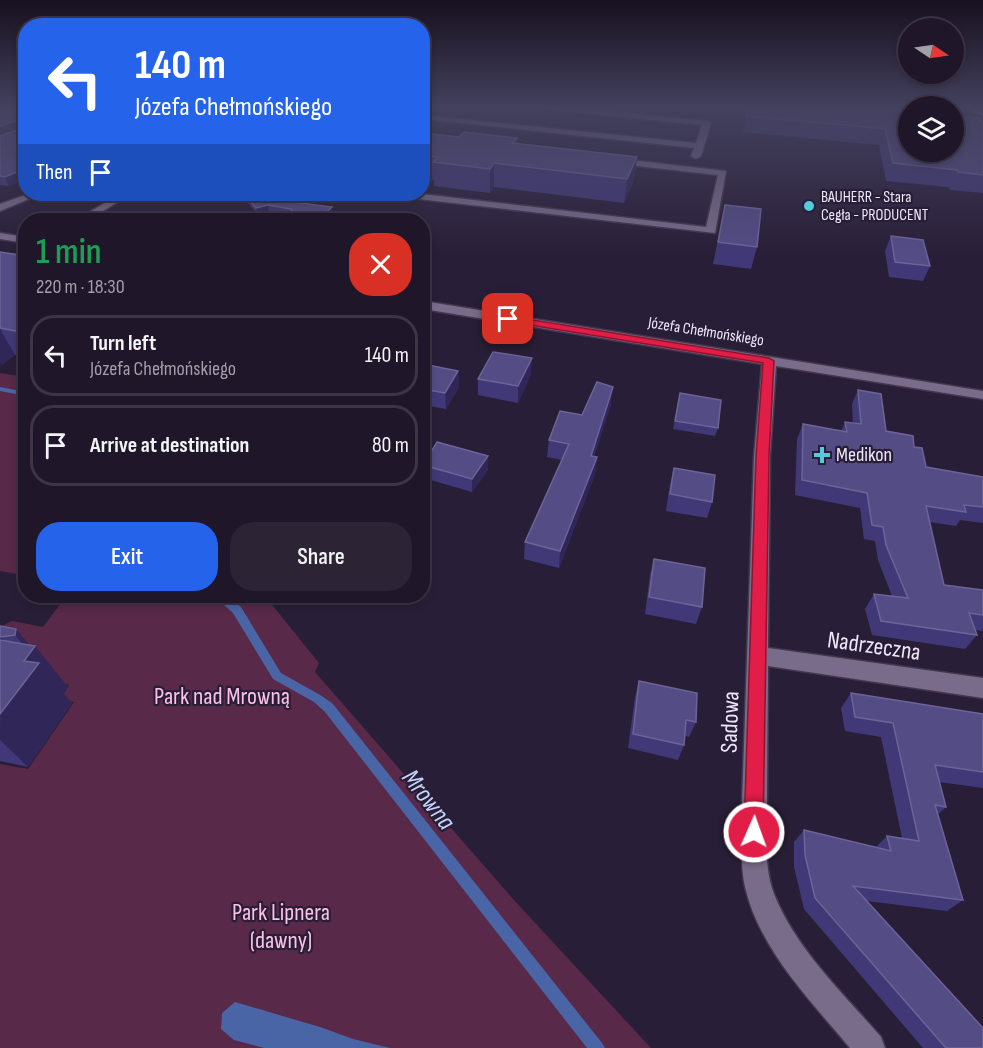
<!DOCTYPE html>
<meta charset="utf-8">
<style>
body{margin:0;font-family:"Sofia Sans Condensed",sans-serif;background:#2c2335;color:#f1f3f6;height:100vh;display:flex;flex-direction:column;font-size:22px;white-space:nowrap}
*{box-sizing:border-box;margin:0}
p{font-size:20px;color:#a19fa8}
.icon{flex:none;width:33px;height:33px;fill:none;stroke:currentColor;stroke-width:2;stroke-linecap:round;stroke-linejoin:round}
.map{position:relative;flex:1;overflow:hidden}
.sheet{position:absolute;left:18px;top:213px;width:412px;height:390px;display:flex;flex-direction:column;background:#1f1629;border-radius:24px;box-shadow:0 3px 9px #0003,0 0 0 2px #3c3546}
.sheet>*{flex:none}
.hud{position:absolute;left:18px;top:18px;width:412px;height:183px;border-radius:24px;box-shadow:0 3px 9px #0003,0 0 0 2px #3c3546;background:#2563eb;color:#fff;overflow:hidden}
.needle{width:39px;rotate:103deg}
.controls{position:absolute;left:898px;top:18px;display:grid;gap:12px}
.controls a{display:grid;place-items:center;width:66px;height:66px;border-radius:50%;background:#1f1629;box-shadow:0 3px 9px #0003,0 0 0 2px #3c3546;font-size:30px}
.pin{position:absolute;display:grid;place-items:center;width:51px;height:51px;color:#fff;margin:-26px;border-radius:12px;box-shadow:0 3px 9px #0006}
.me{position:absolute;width:66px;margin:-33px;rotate:2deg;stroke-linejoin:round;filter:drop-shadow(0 0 4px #0008)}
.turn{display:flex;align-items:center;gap:21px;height:126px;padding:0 18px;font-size:27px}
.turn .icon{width:78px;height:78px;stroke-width:2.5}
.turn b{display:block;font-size:42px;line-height:51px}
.then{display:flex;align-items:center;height:57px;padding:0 18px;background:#0003;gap:12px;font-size:22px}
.round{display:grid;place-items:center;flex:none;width:63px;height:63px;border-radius:24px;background:#2c2335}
.overview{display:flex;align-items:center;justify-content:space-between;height:102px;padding:0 18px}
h1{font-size:36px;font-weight:600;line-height:45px;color:#1e9e55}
.primary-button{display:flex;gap:12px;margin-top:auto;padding:12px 18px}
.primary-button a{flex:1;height:69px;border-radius:24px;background:#2563eb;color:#fff;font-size:24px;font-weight:600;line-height:69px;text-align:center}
.primary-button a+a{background:#2c2335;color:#f1f3f6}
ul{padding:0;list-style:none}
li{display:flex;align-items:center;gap:18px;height:81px;margin:0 12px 9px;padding:0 6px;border:3px solid #3c3546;border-radius:24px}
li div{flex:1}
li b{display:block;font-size:22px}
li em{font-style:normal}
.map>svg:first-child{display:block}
.green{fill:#582948}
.water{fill:#4a65a6}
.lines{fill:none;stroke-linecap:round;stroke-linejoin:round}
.stream{fill:#4a65a6;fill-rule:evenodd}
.minor-casing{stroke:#42384e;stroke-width:3}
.major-casing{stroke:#42384e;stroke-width:3}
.minor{fill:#796c8a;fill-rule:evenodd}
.major{fill:#ac73b9;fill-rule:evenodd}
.wall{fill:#413977}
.shaded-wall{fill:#302657}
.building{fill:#544c85;stroke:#6c6497;stroke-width:1.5}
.route{fill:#e11d48;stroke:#92132f;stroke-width:1.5}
.poi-dot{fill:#53cbdc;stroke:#291e37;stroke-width:2}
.labels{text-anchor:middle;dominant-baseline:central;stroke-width:4.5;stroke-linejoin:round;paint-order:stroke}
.far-poi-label{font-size:16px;fill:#eee7f8;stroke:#291e37;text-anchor:start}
.far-street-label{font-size:16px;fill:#eee7f8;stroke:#291e37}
.poi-label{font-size:20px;fill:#eee7f8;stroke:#291e37;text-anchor:start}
.near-street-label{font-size:24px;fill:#eee7f8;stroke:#291e37}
.near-park-label{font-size:24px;fill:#fdc1e5;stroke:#291e37}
.near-water-label{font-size:26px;font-style:italic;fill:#c4d5fb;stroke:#291e37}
</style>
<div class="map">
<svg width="983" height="1048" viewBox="0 0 983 1048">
<rect width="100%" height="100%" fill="#291e37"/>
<g class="green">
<path d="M0,373L25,377V575L0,571Z"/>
<path d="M50,596H265L319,663L315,672L513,899L651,1048H0V764L28,769L74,702L60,700L69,685L45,679L0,627L12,621L43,627L64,599Z"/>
</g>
<path class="water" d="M235,1002L320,1027L353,1039L390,1048H264L234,1040L221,1029L222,1013Z"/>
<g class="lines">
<g class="stream">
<path d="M0,387L26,392V396L0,391Z"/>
<path d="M208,596C222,595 230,598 241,607L281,673L322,696L333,704L602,1043L605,1048H587L325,712L314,702L273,679L233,613L224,605L210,599Z"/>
</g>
<g class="minor-casing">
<g id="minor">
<path d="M548,108H576L707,121L711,123L701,156L696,159L691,156L694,148L423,119V115L696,143L702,125L552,110Z"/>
<path d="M613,158L726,171L715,233L401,197L396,194H422L706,227L718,175L610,163V159Z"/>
<path d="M28,194H41L0,211V204Z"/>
<path d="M120,194H131L98,214L120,218L121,220H76Z"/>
<path d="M269,214L292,218L293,220H248Z"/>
<path d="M0,233L26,237V243L0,239Z"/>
<path d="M423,301L983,391V399L776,366L770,456L768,648L983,678V698L768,666C768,710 767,754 767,799C767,829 763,865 774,894C796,949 843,993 881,1037L885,1048H850C810,1000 760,950 745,887C741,869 742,850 741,832L754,456L762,364L423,309Z"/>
</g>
</g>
<g class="major-casing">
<path id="major" d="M965,108H976L983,111V116Z"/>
</g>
<use href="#minor" class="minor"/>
<use href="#major" class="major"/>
</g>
<g class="wall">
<path d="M0,108H26V179L9,186L0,185Z"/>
<path d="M747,108H909L983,124V193L950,190L949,187L886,181L879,145L743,132Z"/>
<path d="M423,133L459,137L517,138V143L637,157L634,180L624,203L494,187L490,193L434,186V180L423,178Z"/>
<path d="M246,196L333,214L327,220H263L262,215H289L269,212L258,215L248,203Z"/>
<path d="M725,205L757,247L751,269L713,264Z"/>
<path d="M891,236L930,266L923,281L889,277L885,251Z"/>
<path d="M0,252L26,256V357L15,355L1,365Z"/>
<path d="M423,364L458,371L459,387L446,409L423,405Z"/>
<path d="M531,374L518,403L478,395V379Z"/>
<path d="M858,390L886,431L914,447L926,467L983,477V523L960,520L956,526L930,522L944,585L983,590V631L975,630L977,635L965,649L872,635L865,609L874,594L892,596L878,560L875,541L864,539L860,508L795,495L797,439L803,424L841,431L845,422L853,423L852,404Z"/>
<path d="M680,393L718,428L715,436L673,429Z"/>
<path d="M611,404L594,456L597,457L595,474L559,568L524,559L525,542L562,460L547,457L549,440L582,415Z"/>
<path d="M423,465L488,470L472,492L424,478Z"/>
<path d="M674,468L712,502L707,518L666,511L670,484Z"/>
<path d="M654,559L702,607L696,624L645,614L650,575Z"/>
<path d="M0,626L16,629L29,645L68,687L63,693L72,703L28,767L0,761Z"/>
<path d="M639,681L696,722L689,737L685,736L684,745L678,760L628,748L635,697Z"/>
<path d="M851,693L983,714V788L939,782L946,807L938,814L963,900L947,911L867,901L983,1048H923L804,909L794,867V842L804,830L875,848L887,836L902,838L881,737L845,731L841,708Z"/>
</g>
<g class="shaded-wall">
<path d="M22,119L25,128L0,136V126Z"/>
<path d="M637,157L634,180L624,203L627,179Z"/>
<path d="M494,163V187L490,193V169Z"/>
<path d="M26,168V179L9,186L5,177Z"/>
<path d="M268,205L269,212L258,215L256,208Z"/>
<path d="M332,207L333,214L327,220H318Z"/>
<path d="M0,329L15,355L1,365L0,363Z"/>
<path d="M532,358L531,374L518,403V386Z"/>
<path d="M458,371L459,387L446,409L445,393Z"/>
<path d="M613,387L611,404L588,472L591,456Z"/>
<path d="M488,456V470L472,492V479Z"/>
<path d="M597,457L595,474L559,568L560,551Z"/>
<path d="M16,629L33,649L35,646L68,687L63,693L72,703L28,767L0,740L1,637L32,673L24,661L30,653L15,635Z"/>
</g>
<g class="building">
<path d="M0,108H26V168L5,177L0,176V136L23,128L24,121L22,119L0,126Z"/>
<path d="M748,108H909V152H954V116L980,118L983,124V175L958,172L957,170L893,163L885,129L746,116Z"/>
<path d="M464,132L517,138L512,143L637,157L627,179L494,163L490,169L433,162L438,157L423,155V133L459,137Z"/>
<path d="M246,196L332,207L318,220H267L262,215H292L294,213L291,209L268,205L256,208Z"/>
<path d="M725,205L761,209L757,247L718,242Z"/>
<path d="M891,236L923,240L930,266L895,262Z"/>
<path d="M0,252L26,256V333L0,328Z"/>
<path d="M493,352L532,358L518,386L478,379Z"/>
<path d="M423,364L458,371L445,393L423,389Z"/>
<path d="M597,382L613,387L591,456L597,457L560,551L525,542L569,444L549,440L560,411L582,415Z"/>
<path d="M858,390L881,394L886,431L913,436L914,447L922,448L926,467L983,477V507L964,505L966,512L926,506L944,585L983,590V615L969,613L977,635L881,621L874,594L908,598L886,545L883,527L872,525L867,493L802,480L803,424L847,432L845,422L861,424Z"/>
<path d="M680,393L721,400L718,428L675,421Z"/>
<path d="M437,442L488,456L472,479L423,465Z"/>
<path d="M674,468L715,475L712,502L670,494Z"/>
<path d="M654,559L705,568L702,607L649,597Z"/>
<path d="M0,626L16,629L15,635L0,637Z"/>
<path d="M0,640L35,646L24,661L39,663L0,714Z"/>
<path d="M639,681L697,693L696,722L686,720L684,745L633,734Z"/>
<path d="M851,693L983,714V772L935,765L946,807L935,805L963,900L853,886L983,1028V1048H946L815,898L805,855L804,830L891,851L887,836L919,841L893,723L855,717Z"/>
</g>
<linearGradient id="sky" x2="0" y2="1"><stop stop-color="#17101e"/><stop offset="0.42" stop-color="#43415e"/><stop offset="1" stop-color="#43415e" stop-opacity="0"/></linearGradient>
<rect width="983" height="255" fill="url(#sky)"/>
<path class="route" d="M508,316L769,358L774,361L769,456L763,832L760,839L754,842L747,839L744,832L756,456L763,363L505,321L503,319Z"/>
<g class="poi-dot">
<circle cx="809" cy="206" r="6"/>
<path d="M819 446h6v6h6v6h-6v6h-6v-6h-6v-6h6z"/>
</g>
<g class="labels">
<g class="far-poi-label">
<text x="821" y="197">BAUHERR - Stara<tspan x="821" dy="18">Cegła - PRODUCENT</tspan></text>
</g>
<g class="far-street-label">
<text transform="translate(706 332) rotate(9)">Józefa Chełmońskiego</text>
</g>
<g class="poi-label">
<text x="836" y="455">Medikon</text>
</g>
<g class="near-street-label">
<text transform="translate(874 646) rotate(8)">Nadrzeczna</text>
<text transform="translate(730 722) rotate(-88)">Sadowa</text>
</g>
<g class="near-park-label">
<text x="222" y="696">Park nad Mrowną</text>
<text x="281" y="912">Park Lipnera<tspan x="281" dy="28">(dawny)</tspan></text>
</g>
<g class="near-water-label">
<text transform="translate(428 800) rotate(52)">Mrowna</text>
</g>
</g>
</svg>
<div class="controls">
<a><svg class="needle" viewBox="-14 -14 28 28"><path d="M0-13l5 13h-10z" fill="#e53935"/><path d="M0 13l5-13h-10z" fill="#a19fa8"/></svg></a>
<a><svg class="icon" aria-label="layers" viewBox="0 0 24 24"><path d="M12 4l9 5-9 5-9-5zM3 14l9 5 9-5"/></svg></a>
</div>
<div class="pin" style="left:508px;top:319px;background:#d93025"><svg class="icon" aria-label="arrive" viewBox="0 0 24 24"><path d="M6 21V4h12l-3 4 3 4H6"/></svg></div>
<svg class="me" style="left:754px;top:832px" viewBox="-20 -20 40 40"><circle r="17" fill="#e11d48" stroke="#fff" stroke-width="3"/><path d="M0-11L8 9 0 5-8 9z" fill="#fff"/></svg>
<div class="hud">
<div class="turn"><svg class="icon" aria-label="left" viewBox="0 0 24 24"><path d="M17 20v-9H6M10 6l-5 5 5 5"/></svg><div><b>140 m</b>Józefa Chełmońskiego</div></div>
<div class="then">Then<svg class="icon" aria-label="arrive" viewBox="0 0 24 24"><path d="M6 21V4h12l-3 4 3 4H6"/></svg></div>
</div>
<section class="sheet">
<div class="overview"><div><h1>1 min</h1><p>220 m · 18:30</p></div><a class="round" style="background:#d93025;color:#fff"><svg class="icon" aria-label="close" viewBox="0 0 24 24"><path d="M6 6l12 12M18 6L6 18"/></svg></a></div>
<ul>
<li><svg class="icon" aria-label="left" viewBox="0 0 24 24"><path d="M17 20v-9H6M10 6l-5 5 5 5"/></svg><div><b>Turn left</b><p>Józefa Chełmońskiego</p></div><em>140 m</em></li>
<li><svg class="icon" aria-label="arrive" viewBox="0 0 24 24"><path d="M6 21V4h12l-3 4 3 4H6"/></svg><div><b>Arrive at destination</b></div><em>80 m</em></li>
</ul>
<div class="primary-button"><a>Exit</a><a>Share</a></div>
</section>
</div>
